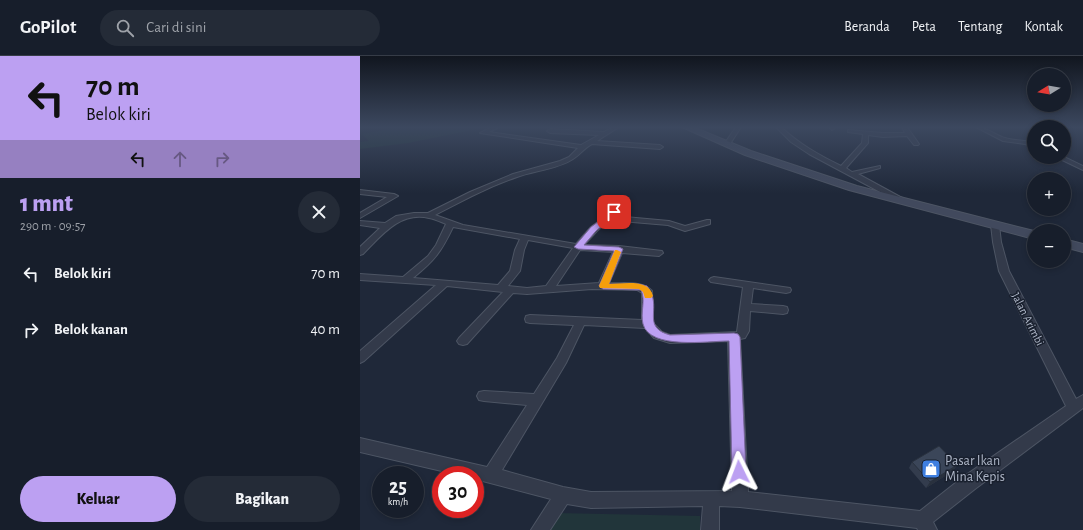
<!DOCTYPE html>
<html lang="id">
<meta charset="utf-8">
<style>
body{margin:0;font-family:"Alegreya Sans",sans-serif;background:#242b37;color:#f1f3f6;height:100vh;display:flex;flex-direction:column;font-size:15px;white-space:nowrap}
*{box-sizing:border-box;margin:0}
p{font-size:13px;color:#9ea2a9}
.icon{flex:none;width:22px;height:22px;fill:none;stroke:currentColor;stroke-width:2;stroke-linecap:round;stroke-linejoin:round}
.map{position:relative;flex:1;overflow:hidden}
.sheet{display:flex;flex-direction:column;background:#171e2b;width:360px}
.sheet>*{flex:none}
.guide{background:#bca0f2;color:#111;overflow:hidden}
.needle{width:26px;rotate:259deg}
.controls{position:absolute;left:667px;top:12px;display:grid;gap:8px}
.controls a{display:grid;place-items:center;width:44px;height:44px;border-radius:50%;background:#171e2b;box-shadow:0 2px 6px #0003,0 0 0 1px #363c47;font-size:20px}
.speed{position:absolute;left:12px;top:410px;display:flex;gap:8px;font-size:20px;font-weight:700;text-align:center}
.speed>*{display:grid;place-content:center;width:52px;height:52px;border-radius:50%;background:#171e2b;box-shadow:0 2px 6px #0003,0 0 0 1px #363c47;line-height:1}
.speed small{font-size:10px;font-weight:400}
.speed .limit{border:6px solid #d22;background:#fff;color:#111}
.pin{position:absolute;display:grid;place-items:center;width:34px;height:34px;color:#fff;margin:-17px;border-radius:8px;box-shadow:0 2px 6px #0006}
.me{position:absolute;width:44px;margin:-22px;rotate:357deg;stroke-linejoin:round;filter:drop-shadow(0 0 3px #0008)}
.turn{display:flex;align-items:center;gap:14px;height:84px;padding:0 20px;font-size:18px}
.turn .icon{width:52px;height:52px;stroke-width:2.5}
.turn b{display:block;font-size:28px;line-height:34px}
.lanes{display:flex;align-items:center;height:38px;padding:0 20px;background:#0003;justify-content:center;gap:20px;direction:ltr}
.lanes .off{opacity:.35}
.round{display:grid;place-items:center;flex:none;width:42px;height:42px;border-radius:21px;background:#242b37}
.headline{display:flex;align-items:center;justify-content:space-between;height:68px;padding:0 20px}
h1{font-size:24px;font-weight:800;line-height:30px;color:#bca0f2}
.cta{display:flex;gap:8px;margin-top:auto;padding:8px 20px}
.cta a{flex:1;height:46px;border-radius:24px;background:#bca0f2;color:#111;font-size:16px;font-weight:800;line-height:46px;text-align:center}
.cta a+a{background:#242b37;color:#f1f3f6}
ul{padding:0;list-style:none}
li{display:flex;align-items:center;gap:12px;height:56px;padding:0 20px}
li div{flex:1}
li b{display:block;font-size:15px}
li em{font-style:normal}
header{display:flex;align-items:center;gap:24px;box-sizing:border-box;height:56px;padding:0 20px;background:#171e2b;border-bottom:1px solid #363c47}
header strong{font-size:19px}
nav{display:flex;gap:22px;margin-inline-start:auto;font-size:14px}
.search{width:280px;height:36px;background:#242b37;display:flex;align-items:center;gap:10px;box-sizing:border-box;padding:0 14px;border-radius:22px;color:#9ea2a9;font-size:15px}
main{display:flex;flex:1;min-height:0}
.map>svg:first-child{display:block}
.green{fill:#21353a}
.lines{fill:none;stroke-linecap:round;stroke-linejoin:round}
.minor-casing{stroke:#4d5564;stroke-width:2}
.secondary-casing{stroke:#4d5564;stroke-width:2}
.minor{fill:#333a4a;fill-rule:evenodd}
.secondary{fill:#41495d;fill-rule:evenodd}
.wall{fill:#333c4d}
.shaded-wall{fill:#29313e}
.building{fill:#3b4659;stroke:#29313e}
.route{fill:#bca0f2;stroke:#7a689d}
.slow{fill:#f59e0b}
.labels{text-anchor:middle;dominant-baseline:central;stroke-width:3;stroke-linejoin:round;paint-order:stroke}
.street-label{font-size:12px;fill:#adb5c6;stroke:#19202e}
.near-poi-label{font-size:14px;fill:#adb5c6;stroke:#19202e;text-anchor:start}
</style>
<header>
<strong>GoPilot</strong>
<div class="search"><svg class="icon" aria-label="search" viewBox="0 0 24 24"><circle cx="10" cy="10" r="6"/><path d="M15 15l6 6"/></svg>Cari di sini</div>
<nav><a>Beranda</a><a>Peta</a><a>Tentang</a><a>Kontak</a></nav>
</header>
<main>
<section class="sheet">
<div class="guide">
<div class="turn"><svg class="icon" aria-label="left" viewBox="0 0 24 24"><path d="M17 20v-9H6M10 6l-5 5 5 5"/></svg><div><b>70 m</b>Belok kiri</div></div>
<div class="lanes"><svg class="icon" aria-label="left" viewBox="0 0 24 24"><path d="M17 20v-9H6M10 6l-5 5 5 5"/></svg><svg class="icon off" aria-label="ahead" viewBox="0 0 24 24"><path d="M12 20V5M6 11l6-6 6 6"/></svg><svg class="icon off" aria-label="right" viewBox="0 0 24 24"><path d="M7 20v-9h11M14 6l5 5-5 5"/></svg></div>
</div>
<div class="headline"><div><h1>1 mnt</h1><p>290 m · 09:57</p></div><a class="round"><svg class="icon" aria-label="close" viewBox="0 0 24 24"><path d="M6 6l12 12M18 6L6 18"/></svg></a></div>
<ul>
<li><svg class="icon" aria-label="left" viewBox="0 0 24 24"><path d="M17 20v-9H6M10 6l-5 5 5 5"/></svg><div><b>Belok kiri</b></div><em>70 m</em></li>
<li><svg class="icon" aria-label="right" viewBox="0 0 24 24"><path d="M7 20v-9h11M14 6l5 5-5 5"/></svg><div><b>Belok kanan</b></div><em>40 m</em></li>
</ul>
<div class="cta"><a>Keluar</a><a>Bagikan</a></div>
</section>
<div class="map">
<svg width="723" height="474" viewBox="0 0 723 474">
<rect width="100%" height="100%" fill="#1f2839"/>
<g class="green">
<path d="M39,71H128L48,87L0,93V86L9,85L2,78Z"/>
<path d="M196,457L340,460V474H186Z"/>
</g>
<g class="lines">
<g class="minor-casing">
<g id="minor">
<path d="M132,71H139L129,76L221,89L239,79L190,77L187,75L190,73L244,76L253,71H259L237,85L300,89L303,91L300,93L232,88C224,92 220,99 213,103C198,113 173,115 157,121C128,131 102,145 75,159L103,169L216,188L231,171L253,155L257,157L254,160L309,165L325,170L347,164H350V168L325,175L308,169L249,164L237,175L224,189L259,190L302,195L303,197L299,200L262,197L249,227C262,228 283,224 292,235L293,267L302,276L310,279L377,276L383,231L351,226L349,224L351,222L354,221L430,232L431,234L430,236L426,237L393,232L391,248L423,250L427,251L428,254L427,257L423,258L390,255L389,275L385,282L380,283L388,436L560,455L603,421L706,350L639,215L633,186L631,169L632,167H635L639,169L641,186L649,215L716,343L723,339V352L615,433L573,466L577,474H558L557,472L380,451L359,450V474H341L343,450L231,452L207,448L190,474H171L191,443L115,423V419H99L0,396V382L127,411L167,349L124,345L119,344L117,340L119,336L124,335L174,338L197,302L214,269L170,267L166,266L165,263L166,260L170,259L282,264V237L277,234L232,233L167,238L153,237L107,288L103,289L99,288L97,285L99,282L143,236L87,230L4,305L0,307V295L76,229L0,224V218L43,221L68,200L76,189L86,168C81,166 75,163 69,162C40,155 21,180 3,198L0,199V191L20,172L0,169V165L25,167L36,160L54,157H68L110,136L153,118L200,105L209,101L218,92L120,77ZM93,171L160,183L155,194L150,215L138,229L53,222C75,204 81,196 93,171ZM168,184L213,192L186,230L167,232L148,230L160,215L164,194ZM220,194L253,196L239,227L196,230ZM224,269L285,272L294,282L310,287L368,285L372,435L231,436L203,431L142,414L206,307Z"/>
<path d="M376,71H381L370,88H366L365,87Z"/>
<path d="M416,71H421C439,88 459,99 481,110L502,87L503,78L488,76V74L523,77H545L542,71H547L559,88L558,89H554L547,80L523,81L508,79V87L486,112L492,116L520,110V112L498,118L544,143L543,145H537L449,98L431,86Z"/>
<path d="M469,71H474L475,72L472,74Z"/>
<path d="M616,71C627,71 635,79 645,82C655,85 665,84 674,87V91L665,88L643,85Z"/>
<path d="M696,101H704L723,110V114Z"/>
<path d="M0,134L34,138L38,140L0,162V157L27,141L0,138Z"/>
</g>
</g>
<g class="secondary-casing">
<g id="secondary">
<path d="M322,71H333L391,95L497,130L674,175V183L489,134L385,99Z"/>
<path d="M704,183L723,188V196L704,191Z"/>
</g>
</g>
<use href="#minor" class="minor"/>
<use href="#secondary" class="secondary"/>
</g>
<path class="wall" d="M552,406L597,409L593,415L566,432L549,412Z"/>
<path class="shaded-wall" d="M597,409L593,415L566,432L570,426Z"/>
<path class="building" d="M579,390L597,409L570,426L552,406Z"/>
<linearGradient id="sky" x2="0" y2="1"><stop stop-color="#11161f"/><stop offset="0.52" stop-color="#3c485f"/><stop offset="1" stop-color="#3c485f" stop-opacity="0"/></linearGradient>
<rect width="723" height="137" fill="url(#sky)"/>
<path class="route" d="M254,154L257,156L256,158L236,175L224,189L259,191L263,193L249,228H279L287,230C289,233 291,236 292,239C298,256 284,272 310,279L374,277L378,278L380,281L386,416L384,421L379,423L374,421L372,416L369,285C348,285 290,294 283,268C280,256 286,245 281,234L243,233L239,230L254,195L218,193L214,191L231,171Z"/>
<path class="slow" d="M255,194H257L261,196L249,228C263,228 289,222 293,240L291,242H285L283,236L279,233L240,232L239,230Z"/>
<defs>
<g id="shop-square" transform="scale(1)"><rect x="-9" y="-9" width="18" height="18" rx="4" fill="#3f7fe0" stroke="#19202e"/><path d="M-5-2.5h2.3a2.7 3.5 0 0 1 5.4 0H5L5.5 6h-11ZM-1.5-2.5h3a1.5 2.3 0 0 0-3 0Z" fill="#fff"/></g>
</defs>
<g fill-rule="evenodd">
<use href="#shop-square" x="571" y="413"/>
</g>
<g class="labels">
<g class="street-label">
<text transform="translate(668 263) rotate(63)">Jalan Arimbi</text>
</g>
<g class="near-poi-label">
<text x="585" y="405">Pasar Ikan<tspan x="585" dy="16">Mina Kepis</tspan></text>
</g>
</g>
</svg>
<div class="controls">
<a><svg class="needle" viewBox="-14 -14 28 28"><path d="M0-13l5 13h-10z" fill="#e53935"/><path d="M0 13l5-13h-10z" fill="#9ea2a9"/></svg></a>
<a><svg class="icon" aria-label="search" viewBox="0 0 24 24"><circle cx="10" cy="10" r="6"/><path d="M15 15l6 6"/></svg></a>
<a>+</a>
<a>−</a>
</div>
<div class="speed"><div>25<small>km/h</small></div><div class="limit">30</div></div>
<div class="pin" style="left:254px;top:156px;background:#d93025"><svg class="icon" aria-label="arrive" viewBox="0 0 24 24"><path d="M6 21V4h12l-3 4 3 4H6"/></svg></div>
<svg class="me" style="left:379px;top:416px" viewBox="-20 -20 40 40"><path d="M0-17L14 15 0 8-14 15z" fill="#bca0f2" stroke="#fff" stroke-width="4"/></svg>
</div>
</main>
